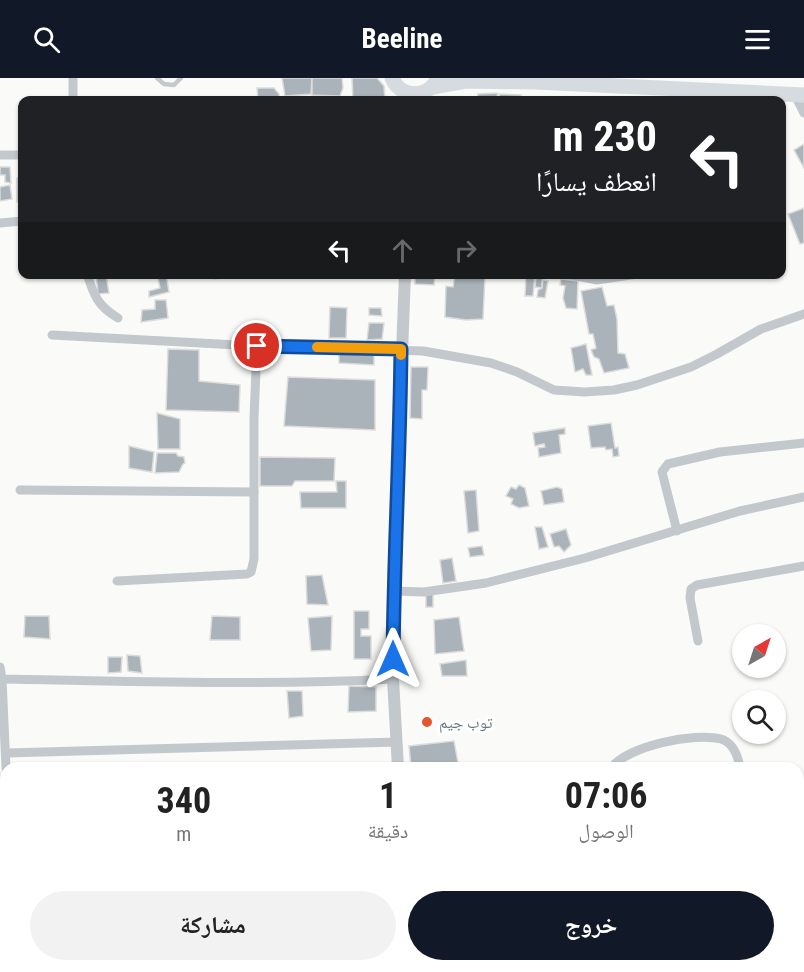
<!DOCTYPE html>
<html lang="ar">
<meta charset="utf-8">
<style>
body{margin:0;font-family:"Roboto Condensed","Noto Naskh Arabic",sans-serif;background:#f2f2f2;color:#222;direction:rtl;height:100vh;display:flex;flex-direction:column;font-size:22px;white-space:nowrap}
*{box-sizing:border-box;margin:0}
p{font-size:20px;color:#767676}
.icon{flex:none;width:33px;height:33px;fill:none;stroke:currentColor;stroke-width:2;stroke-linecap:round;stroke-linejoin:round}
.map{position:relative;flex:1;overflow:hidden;direction:ltr}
.drawer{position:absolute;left:0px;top:684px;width:804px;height:210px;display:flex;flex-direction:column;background:#fff;border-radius:18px 18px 0 0;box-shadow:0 2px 4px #0004;direction:rtl}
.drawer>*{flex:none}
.guide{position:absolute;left:18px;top:18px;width:768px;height:183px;border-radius:12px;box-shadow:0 2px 4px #0004;direction:rtl;background:#202124;color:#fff;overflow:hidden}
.needle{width:39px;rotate:39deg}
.controls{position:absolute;left:732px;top:546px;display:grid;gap:12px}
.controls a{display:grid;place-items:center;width:54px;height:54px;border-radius:50%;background:#fff;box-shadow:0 2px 4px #0004;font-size:30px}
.pin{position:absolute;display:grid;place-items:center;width:51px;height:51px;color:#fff;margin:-26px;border:3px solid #fff;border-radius:50%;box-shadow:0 2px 6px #0007}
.me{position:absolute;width:66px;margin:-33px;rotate:0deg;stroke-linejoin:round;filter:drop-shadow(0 0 4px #0008)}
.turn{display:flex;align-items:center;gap:21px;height:126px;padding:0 30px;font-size:27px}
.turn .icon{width:78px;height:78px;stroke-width:2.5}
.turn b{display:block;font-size:42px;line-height:51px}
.lanes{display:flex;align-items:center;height:57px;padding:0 30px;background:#0003;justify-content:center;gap:30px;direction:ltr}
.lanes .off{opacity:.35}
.eta{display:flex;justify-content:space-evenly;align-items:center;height:102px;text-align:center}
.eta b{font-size:36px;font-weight:700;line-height:42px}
.cta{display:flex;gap:12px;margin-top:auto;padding:12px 30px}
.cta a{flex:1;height:69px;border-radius:36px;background:#111827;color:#fff;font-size:24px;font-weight:700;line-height:69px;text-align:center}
.cta a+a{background:#f2f2f2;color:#222}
header{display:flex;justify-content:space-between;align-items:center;height:78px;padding:0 30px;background:#111827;color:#fff;font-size:27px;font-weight:700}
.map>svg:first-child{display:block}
.built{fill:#e8e9e9}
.building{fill:#aab3b9;stroke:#dcdcda;stroke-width:1.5}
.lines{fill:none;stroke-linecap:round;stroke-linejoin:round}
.service{stroke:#c3c8cc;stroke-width:4.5}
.minor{stroke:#c3c8cc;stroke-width:9}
.tertiary{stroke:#c3c8cc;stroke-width:12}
.primary{stroke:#d6dbdf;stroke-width:15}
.route-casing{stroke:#114b97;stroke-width:15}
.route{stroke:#1a73e8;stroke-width:10}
.slow{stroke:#f59e0b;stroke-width:10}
.poi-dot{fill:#e4572e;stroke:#fff;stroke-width:2}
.labels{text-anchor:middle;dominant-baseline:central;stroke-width:6;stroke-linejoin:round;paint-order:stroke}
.poi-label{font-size:16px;fill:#657683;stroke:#fff;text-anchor:start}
</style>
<header><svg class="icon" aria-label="menu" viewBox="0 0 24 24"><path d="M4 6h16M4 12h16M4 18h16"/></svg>Beeline<svg class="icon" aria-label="search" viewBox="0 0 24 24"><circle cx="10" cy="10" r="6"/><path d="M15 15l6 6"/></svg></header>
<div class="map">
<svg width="804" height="894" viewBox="0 0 804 894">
<rect width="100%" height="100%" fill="#fafaf8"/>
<path class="built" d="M421,888H512L513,894H421Z"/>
<g class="building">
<path d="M282,0H312L311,16L285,18Z"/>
<path d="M312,0H342L343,10L340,18L312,17Z"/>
<path d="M352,0H377L384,8L385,22H353Z"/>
<path d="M257,10H274L279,16V22H258Z"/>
<path d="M497,15L498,22H477L478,16Z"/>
<path d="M689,15L710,16L711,22H691Z"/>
<path d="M499,16L521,17V19L526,20V22H500Z"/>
<path d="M469,19L470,22H447Z"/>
<path d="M804,66V90L794,72Z"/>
<path d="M0,89H10L11,105L5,104V97H0Z"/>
<path d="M22,99V123L17,124V100Z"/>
<path d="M10,107L12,121L0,123V109Z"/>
<path d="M804,130V165L800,166L788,136Z"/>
<path d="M96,196H106L109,215L98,216Z"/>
<path d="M157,196H166L169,214L149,219V213L160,210Z"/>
<path d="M214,196H249L214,201Z"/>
<path d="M415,196H435L434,207L415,206Z"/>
<path d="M455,196L485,198L483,241L466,242L445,239L446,208L453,209Z"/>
<path d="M526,196H535L533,218H525Z"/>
<path d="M536,199L542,200V210L535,209Z"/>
<path d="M561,201L578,203L577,231L566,230L563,220L565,208L560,207Z"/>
<path d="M543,202L548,203L545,220L537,219L538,212L542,210Z"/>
<path d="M602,209L607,228L614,227L617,241L618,275L625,276L629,290L604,295L599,281L594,279L591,272L596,270L593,256H589L581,213Z"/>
<path d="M155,222H166L168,240L141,244L142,232L155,231Z"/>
<path d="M330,229L347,230L346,260H329Z"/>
<path d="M369,230H381L382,238L369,237Z"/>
<path d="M369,245H384L382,261L367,262Z"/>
<path d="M586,266L592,297H586L583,291L575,294L571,270Z"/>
<path d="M168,271L199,272V303L240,307L239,334L166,332Z"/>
<path d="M339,274L374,276V287L339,285Z"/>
<path d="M411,289H428L427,312H422V341L410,340Z"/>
<path d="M288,299L375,302V352L284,348Z"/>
<path d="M157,335L180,341V371H158Z"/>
<path d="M611,345L615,370L618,369L619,378L613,379L612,371L606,372L605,369L591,370L588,348Z"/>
<path d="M565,350V356L559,357L561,375L539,379L538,370L545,369L544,366L535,368L533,355Z"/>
<path d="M129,368L154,374L152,394L129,390Z"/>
<path d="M157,375H176L178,378L184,379L185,385L183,386L179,394L155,395Z"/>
<path d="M260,379L335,380L334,403H295L292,408H260Z"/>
<path d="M336,403H346V430H301L300,414H337Z"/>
<path d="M519,407L525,410L529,428L519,430L511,426L513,421L506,418L511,409L516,411Z"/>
<path d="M557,409L562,411L564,424L544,427L541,413Z"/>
<path d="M476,412L479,453L468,455L464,413Z"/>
<path d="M535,449H542L548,469L539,471Z"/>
<path d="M566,451L571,467L564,474L559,468L554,469L550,456Z"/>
<path d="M482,468L484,477L470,479L468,470Z"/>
<path d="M452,480L456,503L443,505L440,482Z"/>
<path d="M322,497L328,527L307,526L306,498Z"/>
<rect x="426" y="515" width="7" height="14"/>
<path d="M354,533H369V551H361V558H371V581H354Z"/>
<path d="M25,538H49L50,561L24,559Z"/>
<path d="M212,538L240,539V562H210Z"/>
<path d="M332,538L331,572L311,573L308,540Z"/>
<path d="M459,539L464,573L435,576L434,542Z"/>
<path d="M127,577L140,578L142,595L128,593Z"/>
<path d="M108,579H122L121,594L108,595Z"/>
<path d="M466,582L467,598H442L440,586Z"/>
<path d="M349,608L376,609V633L348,634Z"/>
<path d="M287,613H302L303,638L289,640Z"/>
<path d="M454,663L459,690H411L409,668Z"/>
<path d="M375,687V690H359V688Z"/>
<path d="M545,687V690L511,689Z"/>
<path d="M253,888H272L273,893L253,894Z"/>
<path d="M292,888H321V894H293Z"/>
</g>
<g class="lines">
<path class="service" d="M157,0L164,6L174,7L181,0"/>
<g class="minor">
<path d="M795,17L804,35"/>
<path d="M73,22V0"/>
<path d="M0,77H22"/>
<path d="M0,145L22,143"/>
<path d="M87,196C94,218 98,228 118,240"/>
<path d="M567,196L597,202L637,196"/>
<path d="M52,257L257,268L423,273L491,285L517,294L554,312L585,314L614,312L637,307L691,289L717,276L761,251L804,236"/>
<path d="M20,412L254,414"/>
<path d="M677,453L662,394L668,386L720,374L804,365"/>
<path d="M117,503L247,496L251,494L254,481V340L257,268"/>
<path d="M393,513L424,514L486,505L585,480L740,433L804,419"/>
<path d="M698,563L690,520L691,511L697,507L804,488"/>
<path d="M0,589L2,601C132,603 262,608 393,601"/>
<path d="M2,601L6,690"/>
<path d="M7,675L397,664"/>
<path d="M611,690C628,668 694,654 721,661C734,665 738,678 740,690"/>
<path d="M0,819L3,894"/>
<path d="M798,875L804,873"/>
<path d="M85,888L87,894"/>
<path d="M237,888L238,894"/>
<path d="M634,888L635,894"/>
<path d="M792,888L800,894"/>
<path d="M110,894L145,888"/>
<path d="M714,894L745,888"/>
</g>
<g class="tertiary">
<path d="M398,690L393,601V513L405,196"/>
<path d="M409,894V888"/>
</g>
<g class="primary">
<path d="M392,0C401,21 428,21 438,0"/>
<path d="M433,9L466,3L535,4L804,17"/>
</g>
</g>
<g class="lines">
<g class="route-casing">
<path id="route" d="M257,268L401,271C400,374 394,478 393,581"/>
</g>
<use href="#route" class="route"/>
<path class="slow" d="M317,269L401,271V277"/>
</g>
<circle class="poi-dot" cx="427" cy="644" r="6"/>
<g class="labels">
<g class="poi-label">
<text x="439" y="644">توب جيم</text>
</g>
</g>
</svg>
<div class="controls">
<a><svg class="needle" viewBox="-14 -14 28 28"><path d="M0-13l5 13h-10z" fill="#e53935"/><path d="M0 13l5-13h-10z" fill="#767676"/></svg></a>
<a><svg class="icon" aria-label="search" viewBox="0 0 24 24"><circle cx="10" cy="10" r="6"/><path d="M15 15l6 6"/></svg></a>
</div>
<div class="pin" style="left:257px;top:268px;background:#d93025"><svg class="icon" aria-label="arrive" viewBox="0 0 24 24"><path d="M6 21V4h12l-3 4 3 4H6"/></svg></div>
<svg class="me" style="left:393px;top:581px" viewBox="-20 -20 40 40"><path d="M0-17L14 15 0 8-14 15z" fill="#1a73e8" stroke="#fff" stroke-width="4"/></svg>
<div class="guide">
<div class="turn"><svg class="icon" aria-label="left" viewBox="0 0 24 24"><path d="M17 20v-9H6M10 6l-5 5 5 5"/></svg><div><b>230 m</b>انعطف يسارًا</div></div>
<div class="lanes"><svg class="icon" aria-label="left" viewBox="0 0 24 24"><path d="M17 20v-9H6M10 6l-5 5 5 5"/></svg><svg class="icon off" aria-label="ahead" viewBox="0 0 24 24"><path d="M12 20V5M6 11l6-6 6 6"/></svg><svg class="icon off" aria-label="right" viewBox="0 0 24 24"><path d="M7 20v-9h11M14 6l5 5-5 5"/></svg></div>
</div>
<section class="drawer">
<div class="eta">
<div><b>07:06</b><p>الوصول</p></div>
<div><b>1</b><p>دقيقة</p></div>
<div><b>340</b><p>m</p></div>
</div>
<div class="cta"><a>خروج</a><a>مشاركة</a></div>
</section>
</div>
